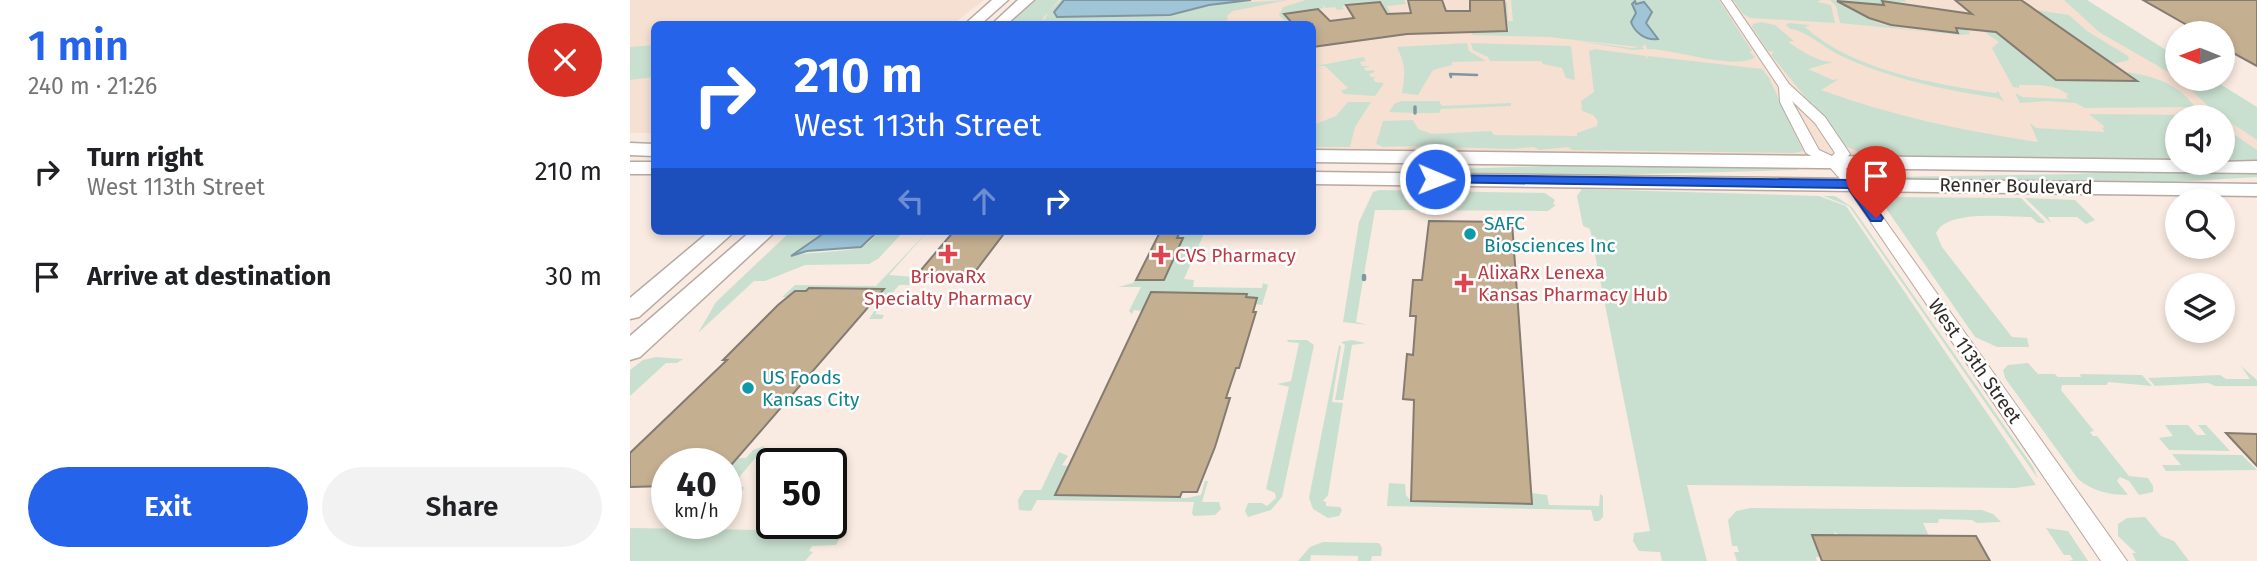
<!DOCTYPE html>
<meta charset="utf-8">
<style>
body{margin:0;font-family:"Fira Sans",sans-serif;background:#f2f2f2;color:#202124;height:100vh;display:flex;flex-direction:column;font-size:26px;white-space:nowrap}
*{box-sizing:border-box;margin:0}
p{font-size:23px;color:#757577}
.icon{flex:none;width:38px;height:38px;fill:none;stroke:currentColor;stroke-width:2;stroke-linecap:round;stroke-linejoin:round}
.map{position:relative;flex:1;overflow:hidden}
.sheet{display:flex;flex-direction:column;background:#fff;width:630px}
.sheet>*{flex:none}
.guide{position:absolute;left:21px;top:21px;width:665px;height:214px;border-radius:10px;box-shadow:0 4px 10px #0003;background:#2563eb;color:#fff;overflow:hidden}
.needle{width:46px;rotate:271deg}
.fabs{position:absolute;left:1535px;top:21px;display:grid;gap:14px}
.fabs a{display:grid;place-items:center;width:70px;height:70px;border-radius:50%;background:#fff;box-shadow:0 4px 10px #0003;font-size:35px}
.speed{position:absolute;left:21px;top:448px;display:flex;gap:14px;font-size:35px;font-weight:700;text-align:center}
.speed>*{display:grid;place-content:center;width:91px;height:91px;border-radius:50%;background:#fff;box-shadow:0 4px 10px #0003;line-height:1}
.speed small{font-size:18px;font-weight:400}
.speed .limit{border:4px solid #111;border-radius:10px;background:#fff;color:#111}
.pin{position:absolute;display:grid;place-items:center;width:60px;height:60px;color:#fff;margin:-72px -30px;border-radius:50% 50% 50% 0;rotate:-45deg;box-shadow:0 0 7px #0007}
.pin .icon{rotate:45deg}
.me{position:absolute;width:77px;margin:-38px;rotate:91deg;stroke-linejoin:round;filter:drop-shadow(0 0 5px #0008)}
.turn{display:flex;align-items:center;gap:24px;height:147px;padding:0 28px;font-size:32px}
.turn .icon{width:91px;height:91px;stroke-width:2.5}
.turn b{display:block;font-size:49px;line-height:60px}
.lanes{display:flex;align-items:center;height:66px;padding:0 28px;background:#0003;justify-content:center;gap:35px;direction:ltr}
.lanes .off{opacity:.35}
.round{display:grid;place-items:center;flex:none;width:74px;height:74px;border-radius:37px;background:#f2f2f2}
.head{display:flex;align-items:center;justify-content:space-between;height:119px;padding:0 28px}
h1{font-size:42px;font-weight:600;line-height:52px;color:#2563eb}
.cta{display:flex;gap:14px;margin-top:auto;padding:14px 28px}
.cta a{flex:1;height:80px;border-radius:42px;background:#2563eb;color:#fff;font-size:28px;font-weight:600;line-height:80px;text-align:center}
.cta a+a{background:#f2f2f2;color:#202124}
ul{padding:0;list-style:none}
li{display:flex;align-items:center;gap:21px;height:105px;padding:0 28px}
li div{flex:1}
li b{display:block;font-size:26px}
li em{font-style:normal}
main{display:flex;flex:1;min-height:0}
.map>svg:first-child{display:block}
.built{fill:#f5e0d1;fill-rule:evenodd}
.green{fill:#c9e0d0;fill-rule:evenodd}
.water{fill:#9fc5d7;stroke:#7e97a2;stroke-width:2}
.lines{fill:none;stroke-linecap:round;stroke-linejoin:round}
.stream-far2{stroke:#7e97a2;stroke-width:2.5}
.stream-far1{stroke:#7e97a2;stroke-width:3.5}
.stream{stroke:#7e97a2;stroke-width:4.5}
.building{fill:#c5af91;stroke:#847c70;stroke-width:2}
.minor-casing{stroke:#b6a9a0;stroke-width:2}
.secondary-casing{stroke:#b6a9a0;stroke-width:3}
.minor{fill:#fff;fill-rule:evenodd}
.secondary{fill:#fff;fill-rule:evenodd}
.route{fill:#2563eb;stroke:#184099;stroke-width:2}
.culture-dot{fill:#0f9aa8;stroke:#fff;stroke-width:2.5}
.health-dot{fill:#e0444e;stroke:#fff;stroke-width:2.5}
.labels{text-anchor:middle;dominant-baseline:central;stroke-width:5;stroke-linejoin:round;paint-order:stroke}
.street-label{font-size:19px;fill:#312b28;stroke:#fff}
.culture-label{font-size:19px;fill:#0d838f;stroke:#fff;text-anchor:start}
.health-label{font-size:19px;fill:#be3a42;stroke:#fff;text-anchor:start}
</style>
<main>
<section class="sheet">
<div class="head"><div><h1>1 min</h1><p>240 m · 21:26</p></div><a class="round" style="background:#d93025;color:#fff"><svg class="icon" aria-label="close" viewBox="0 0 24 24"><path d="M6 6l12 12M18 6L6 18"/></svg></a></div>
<ul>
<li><svg class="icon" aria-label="right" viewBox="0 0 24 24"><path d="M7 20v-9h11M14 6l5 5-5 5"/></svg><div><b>Turn right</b><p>West 113th Street</p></div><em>210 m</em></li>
<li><svg class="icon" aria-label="arrive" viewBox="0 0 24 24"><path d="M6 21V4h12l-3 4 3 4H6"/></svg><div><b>Arrive at destination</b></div><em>30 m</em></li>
</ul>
<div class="cta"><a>Exit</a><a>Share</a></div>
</section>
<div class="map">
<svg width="1627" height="561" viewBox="0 0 1627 561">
<rect width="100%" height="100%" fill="#f9ebe1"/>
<g class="built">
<path d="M0,0H354L323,24H24V133H0Z"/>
<path d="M397,0H1448L1547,64V79H1571L1627,115V167L683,156L682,24H369ZM1547,117H1592V163H1547Z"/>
</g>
<g class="green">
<path d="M404,0H429L412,19L415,20L418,12L431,0H434L422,12L426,16L438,18L540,15L586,4L658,0L603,11L597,16L598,20L591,22L594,24H451L452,20L449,24H377Z"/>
<path d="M676,0H774L776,4L757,6L760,12L757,14L749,2L712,6L714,9L707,10L705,7L696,8L692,4L694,8L655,14L662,23L658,24L649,15L653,7Z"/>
<path d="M881,0H1089L1122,51L1119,52L1125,57C1106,71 1046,49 1017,49L1015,44L1012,47L1015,49L1004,50L942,40L1002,48L1009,47L919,37L842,35L841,31H879L874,2H877L878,21H883ZM1003,2H1014L1022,13L1016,23L1024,40C1014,39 1004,33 1001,22L1006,13Z"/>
<path d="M1103,0H1191L1187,2L1201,5L1205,23L1121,18L1113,14Z"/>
<path d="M1200,0H1275L1276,2L1253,1L1254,5L1218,3C1240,32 1294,30 1327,33L1326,28L1338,30L1340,34L1331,35L1210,23L1206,6Z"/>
<path d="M1434,0H1457L1547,57V77L1469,32Z"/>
<path d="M1406,10L1439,15L1457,31L1498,56L1499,60L1483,64Z"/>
<path d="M1131,22L1145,25L1164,41L1158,42C1172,51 1187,62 1203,62L1178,69L1203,80L1209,79L1191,90C1262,116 1333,131 1408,142L1400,123L1406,128L1475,132L1472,128L1475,127L1459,114L1568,115L1578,117H1547V163H1592L1593,127L1627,150V164H1626L1243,158L1228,154L1227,151L1215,146L1141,55L1144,52L1138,51L1122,27L1123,24Z"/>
<path d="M1159,23L1180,25L1175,27C1220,69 1306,85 1366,93L1368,91L1374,102L1368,98C1313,90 1257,78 1207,54C1194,47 1173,29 1160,29L1156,25Z"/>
<path d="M1353,31L1366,32L1426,80L1501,76L1497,72C1526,77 1547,83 1565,107L1455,108L1446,103L1417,101L1390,103L1385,93L1393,97L1439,99L1436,96L1439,95C1424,83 1404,85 1389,85V88L1383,87L1362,48L1369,42Z"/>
<path d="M837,43L839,51L856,61L822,62V65L803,70L788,95L772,93C776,70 775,65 767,47Z"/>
<path d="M841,43L941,46L945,80L936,78L932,68L913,64L911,61H860L858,57L843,50Z"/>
<path d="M24,45V77L0,80V47Z"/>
<path d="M965,49L1016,56V59L1018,56L1132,69L1139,78L1173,151L1163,153L942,150L938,147L910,150L904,147L881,149L780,146L753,147L746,144L753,121L783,120L788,129L802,134L861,131L864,135L947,136V133L967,126L968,121L963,115L952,111L951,101L964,92L959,51Z"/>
<path d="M733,57L736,61L730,62L732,66H740L734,68L736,71L743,70L745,72L739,74L741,77H749L743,78L745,82L754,83L745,96L714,94L711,91L718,88L695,66H686Z"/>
<path d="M1550,79H1582L1627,107V140L1581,109Z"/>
<path d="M771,101H809L812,106L881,103V106L811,109L809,113H787L785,106L783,113L759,112L764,104Z"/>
<path d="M718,102H741L725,127L720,147H683V125L706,116Z"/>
<path d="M970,164L1166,166L1168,170C1044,173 923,177 799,176V170Z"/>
<path d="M1509,170L1627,172V177L1526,183L1257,180L1255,177L1447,174Z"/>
<path d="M952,189L1189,196L1216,206L1406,485L1385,488L1057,485L1077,561H1032L1030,552L1009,551L1003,541L1004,533L1020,531L960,229L953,226L947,196Z"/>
<path d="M749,190L915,193L925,200L923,204L926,205L918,211L745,210L726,322L738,325L713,322L729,222L743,192Z"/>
<path d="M1193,196H1205L1222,207L1403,467L1408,479L1219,206Z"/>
<path d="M1252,197L1391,198L1414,221L1415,223H1408L1401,217C1378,217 1317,209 1306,233L1312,247L1382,337L1397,338L1399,347H1367L1345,337L1253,204Z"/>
<path d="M1395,198L1445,200L1465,220L1456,224L1447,217H1418L1421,223Z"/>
<path d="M161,231H196L160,256C177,252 223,252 233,246C240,243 244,236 250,231H274L248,259L239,264L175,265L135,281H124L68,333L86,302Z"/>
<path d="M298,231L259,275L285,277L284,285H269L245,314L254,315L252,319H239L247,307H238L253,289L180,288L176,291H165L159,297H152L165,285L246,286Z"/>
<path d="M541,231H575L554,279L564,280L563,287L632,288L633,283L638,285L632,305L625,304L627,298L616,297L617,294L521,292L512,311L504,310L502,314L499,311L511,287H488L503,283L505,280H534L553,239L547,238L550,232Z"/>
<path d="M657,340H677L684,345L652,497L641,510L618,517L615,511L618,503H632L637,506L646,498L645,493L636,489L659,387L647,384L661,381L669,343L658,342Z"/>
<path d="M721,340L736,343L722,345L713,400H705L715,345L711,342Z"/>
<path d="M709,345L711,346L702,402L713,403L698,495L693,501L696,502V506L710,507L712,510L709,516L698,518L683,509L679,498Z"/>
<path d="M26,357L53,359L47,363H36L0,396V370L13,360Z"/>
<path d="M1398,363L1408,374H1425L1428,377H1451L1450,374L1512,375L1522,386L1478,382L1477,385H1432L1431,390L1464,431L1460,432L1463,436H1467L1499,476L1518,478L1523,486V492L1509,495L1499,481L1490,477L1487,481L1498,495C1479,495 1462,491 1448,479L1375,378L1373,370L1378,365Z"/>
<path d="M1611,366L1627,380V386H1585L1578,383L1525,386L1518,378L1590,375L1596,379H1620Z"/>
<path d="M1535,425H1558L1567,435H1576L1568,425H1576L1600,451L1539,450L1529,438L1543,436Z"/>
<path d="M135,446L102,486L114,487L113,490L96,504V471L107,458H116L123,450Z"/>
<path d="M429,452L438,456L432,465L439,466L426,495L484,496L485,494L556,498L571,495L575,481H578L572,502H589L591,509L585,515L564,516L562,513L564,502L407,500L401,511L389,510L388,500L394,490H411Z"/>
<path d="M1542,454L1612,455L1627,470L1536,471L1532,465H1551Z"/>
<path d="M759,483L775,484L776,495L781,501L901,504V493L917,495L919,505L969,506L970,494L973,496V517L969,521H964L961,510L757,506Z"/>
<path d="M1121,508L1352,510L1363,514L1371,522L1347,523L1342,520L1309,519L1308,523H1293L1299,536L1210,535L1204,532L1205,535H1182L1190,557H1186L1187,561H1107L1104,552H1109L1107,546H1102L1098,520L1106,511Z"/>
<path d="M1515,517L1531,536L1544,541L1559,561H1506L1502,553H1506L1488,536V524L1497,518Z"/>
<path d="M0,528L192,531L189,537H195L199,531L212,534L206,545L182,546L179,551L183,552L175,561H0Z"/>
<path d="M1416,528L1438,531L1458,561H1438L1443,560L1440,555H1434Z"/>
<path d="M693,542L749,543L752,548L751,556H742L741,561H728V556L681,555L680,561H668L680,547Z"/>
</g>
<g class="water">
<path d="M434,0H621L579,5L540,15L427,17L424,12Z"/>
<path d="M1005,1L1006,4L1014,2L1022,12L1016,23L1028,39C1016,41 1005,33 1001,22L1006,13L1002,4Z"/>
<path d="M197,231H248L231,247L177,251L161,256Z"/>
</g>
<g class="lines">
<path class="stream-far2" d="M821,77L820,74L847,75"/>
<path class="stream-far1" d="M785,107V113"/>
<path class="stream" d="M734,276V279"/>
</g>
<g class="building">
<path d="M778,0H812L816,11H840V0H874L877,31L777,34L682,47V24H663L654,14L688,9L700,21L724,18L716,5L750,2L757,14L781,13Z"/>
<path d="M1325,0H1391L1507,81L1426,80L1366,32L1326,28L1328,33L1261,25L1239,18L1207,1L1254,5L1252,1L1342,14Z"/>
<path d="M1513,0H1627V66L1592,47V33H1571Z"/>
<path d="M799,221L882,222L902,504L781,501L784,400L773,399L777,354L783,355L786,316H780L783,280H792Z"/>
<path d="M324,231H376L341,277H285Z"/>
<path d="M530,232H550L547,238H553L534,280H506Z"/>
<path d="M179,288L254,289L102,464H37V486L0,487V453L97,360H93L148,305L165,291H176Z"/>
<path d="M521,292L617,294L616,297L627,298L623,312H626L609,368H606L596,398H600L585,447L567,492H552L550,497L425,495Z"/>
<path d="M1596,433L1627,434V466L1609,447Z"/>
<path d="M1182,535L1346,536L1360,561H1192Z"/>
</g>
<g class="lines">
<g class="minor-casing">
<path id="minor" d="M1091,0H1101L1159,84L1195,117L1220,154L1211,163L1227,181L1497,561H1471L1217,187L1198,165L1176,153L1150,102L1149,87ZM1162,101L1185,123L1205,153L1202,156L1189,150Z"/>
</g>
<g class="secondary-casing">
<g id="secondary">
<path d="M362,0H378L351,24H335Z"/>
<path d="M388,0H404L377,24H362Z"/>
<path d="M0,143L24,144V156L0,155Z"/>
<path d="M682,150L1547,160V163L1627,161V173L682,162Z"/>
<rect x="0" y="162" width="24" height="12"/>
<path d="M682,172L1627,184V196L682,184Z"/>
<path d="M80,231H105L9,317L0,319V298Z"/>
<path d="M121,231H146L10,357L0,360V336Z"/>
</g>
</g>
<use href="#minor" class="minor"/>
<use href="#secondary" class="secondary"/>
</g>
<path class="route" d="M805,175L1222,180L1227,181L1253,218L1251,221H1241L1218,188L800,182V176Z"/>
<g class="culture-dot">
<circle cx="840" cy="234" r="7"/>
<circle cx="118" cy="388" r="7"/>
</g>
<g class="health-dot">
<path d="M314.5 243.5h7v7h7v7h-7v7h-7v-7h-7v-7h7z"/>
<path d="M527.5 244.5h7v7h7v7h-7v7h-7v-7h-7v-7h7z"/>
<path d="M830.5 272.5h7v7h7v7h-7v7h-7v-7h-7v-7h7z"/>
</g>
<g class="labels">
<g class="street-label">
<text transform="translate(1386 186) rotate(1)">Renner Boulevard</text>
<text transform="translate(1345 361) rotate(55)">West 113th Street</text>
</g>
<g class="culture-label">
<text x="854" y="223">SAFC<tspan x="854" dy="22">Biosciences Inc</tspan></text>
<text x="132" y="377">US Foods<tspan x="132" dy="22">Kansas City</tspan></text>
</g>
<g class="health-label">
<text x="545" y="255">CVS Pharmacy</text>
<text x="848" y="272">AlixaRx Lenexa<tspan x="848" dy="22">Kansas Pharmacy Hub</tspan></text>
<text x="318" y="276" text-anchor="middle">BriovaRx<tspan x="318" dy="22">Specialty Pharmacy</tspan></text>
</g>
</g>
</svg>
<div class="fabs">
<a><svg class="needle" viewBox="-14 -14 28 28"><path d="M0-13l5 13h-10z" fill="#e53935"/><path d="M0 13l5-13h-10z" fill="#757577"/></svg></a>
<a><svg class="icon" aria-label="sound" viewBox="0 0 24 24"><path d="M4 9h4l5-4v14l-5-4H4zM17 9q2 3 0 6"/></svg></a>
<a><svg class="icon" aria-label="search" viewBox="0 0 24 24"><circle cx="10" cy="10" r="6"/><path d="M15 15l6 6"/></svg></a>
<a><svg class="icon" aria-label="layers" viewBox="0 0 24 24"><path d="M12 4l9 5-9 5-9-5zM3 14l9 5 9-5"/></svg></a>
</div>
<div class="speed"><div>40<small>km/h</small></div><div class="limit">50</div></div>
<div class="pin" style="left:1246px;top:218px;background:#d93025"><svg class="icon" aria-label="arrive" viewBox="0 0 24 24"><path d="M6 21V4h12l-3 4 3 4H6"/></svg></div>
<svg class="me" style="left:805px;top:179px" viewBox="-20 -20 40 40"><circle r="17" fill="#2563eb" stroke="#fff" stroke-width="3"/><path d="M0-11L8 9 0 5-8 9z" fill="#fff"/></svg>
<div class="guide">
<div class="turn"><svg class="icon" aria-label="right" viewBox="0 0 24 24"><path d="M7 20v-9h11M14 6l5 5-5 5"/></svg><div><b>210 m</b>West 113th Street</div></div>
<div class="lanes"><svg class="icon off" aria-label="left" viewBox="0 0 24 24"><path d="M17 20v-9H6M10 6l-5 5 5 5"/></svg><svg class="icon off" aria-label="ahead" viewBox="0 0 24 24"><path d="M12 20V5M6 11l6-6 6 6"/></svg><svg class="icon" aria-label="right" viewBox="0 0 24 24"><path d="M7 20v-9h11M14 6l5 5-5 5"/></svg></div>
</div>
</div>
</main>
